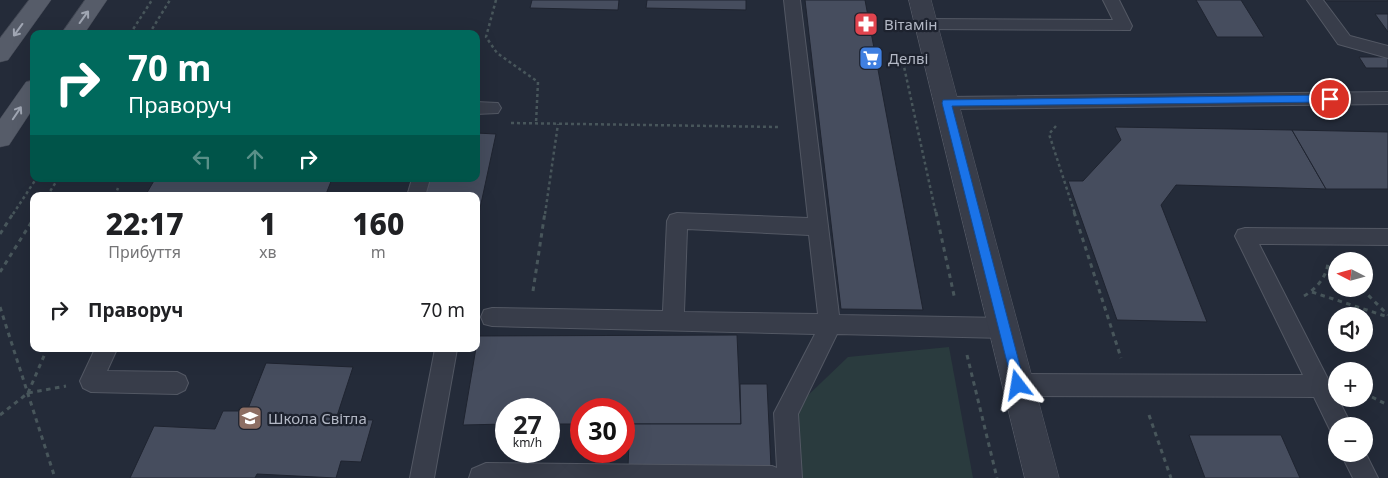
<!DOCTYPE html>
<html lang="uk">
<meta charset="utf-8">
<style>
body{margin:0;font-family:"Noto Sans",sans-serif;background:#f2f2f2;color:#202124;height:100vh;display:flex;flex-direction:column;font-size:19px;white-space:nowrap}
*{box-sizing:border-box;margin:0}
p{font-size:16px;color:#757577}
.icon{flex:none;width:28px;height:28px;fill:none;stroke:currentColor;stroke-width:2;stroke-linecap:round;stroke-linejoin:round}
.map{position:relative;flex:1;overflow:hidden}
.panel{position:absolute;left:30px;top:192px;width:450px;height:160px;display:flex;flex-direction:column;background:#fff;border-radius:10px;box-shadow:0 5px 20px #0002}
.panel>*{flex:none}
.top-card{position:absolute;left:30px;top:30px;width:450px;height:152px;border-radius:10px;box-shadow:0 5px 20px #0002;background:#00695c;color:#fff;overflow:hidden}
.needle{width:32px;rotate:276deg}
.tools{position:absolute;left:1328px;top:252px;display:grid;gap:10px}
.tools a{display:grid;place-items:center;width:45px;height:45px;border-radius:50%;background:#fff;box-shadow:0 5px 20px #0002;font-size:25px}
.speed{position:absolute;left:495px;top:398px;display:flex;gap:10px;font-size:25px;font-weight:700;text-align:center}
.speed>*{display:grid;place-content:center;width:65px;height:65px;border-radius:50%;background:#fff;box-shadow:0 5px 20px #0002;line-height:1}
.speed small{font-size:12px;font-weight:400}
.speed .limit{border:8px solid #d22;background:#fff;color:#111}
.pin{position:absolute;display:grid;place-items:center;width:42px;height:42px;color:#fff;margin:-21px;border:2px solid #fff;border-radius:50%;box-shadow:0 1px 5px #0007}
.me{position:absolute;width:55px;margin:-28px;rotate:346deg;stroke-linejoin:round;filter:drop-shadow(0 0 4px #0008)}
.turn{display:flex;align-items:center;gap:18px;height:105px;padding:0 15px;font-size:22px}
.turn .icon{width:65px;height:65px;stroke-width:2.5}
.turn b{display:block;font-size:35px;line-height:42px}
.lanes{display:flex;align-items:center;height:48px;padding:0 15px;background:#0003;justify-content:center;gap:25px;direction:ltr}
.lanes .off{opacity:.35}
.eta{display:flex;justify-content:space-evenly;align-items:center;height:85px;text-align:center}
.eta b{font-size:30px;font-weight:800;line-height:35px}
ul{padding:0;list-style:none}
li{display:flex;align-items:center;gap:15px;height:65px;padding:0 15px}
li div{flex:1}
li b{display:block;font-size:19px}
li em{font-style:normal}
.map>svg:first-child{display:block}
.green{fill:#2a3b3e}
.building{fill:#464d5e;stroke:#1f2430}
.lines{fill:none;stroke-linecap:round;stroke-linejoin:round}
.service-casing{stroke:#535864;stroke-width:2}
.minor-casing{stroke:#535864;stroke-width:1}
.primary-casing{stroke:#414652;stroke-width:1}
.path-far1{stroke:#48565b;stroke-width:2.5;stroke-dasharray:3 3;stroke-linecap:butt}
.path{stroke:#48565b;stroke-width:3;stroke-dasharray:4.5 4.5;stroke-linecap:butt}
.service{fill:#383d4a;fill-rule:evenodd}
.minor{fill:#383d4a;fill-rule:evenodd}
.primary{fill:#565c69;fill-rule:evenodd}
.oneway{stroke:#a0a6b3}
.route{fill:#1a73e8;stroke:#114b97}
.labels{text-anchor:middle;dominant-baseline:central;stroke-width:4.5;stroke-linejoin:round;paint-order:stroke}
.poi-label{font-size:15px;fill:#b3b8c5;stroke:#1d222e;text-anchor:start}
</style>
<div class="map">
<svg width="1388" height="478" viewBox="0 0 1388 478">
<rect width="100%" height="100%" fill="#242b39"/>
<path class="green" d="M949,347L973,478H790L800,403L848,357Z"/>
<g class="building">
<path d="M532,0H619L618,10L530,8Z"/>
<path d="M647,0H746V10L646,8Z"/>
<path d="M805,0H865L923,310L841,309Z"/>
<path d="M1196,0H1241L1264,37H1217Z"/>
<path d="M1325,0H1388V1H1326Z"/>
<path d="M1375,14H1388V32Z"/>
<path d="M1359,57H1388V68H1366Z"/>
<path d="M1115,127L1292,130L1326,189L1176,185L1161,205L1207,322L1117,320L1068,181H1083L1121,140Z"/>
<path d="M1292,130L1388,132V189H1326Z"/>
<path d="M476,133L496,134L476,227V196H422L427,179H476Z"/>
<path d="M155,179H332L326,194L310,193L309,196H145Z"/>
<path d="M737,335L741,424H624V409H581V424H549V409H506V424L463,425L478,336Z"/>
<path d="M266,363L353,367L336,419L373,420L361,462L341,461L336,478L257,474L255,478H130L154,426L215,429L223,411H247Z"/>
<path d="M740,384H767L771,467L628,466L630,424H741Z"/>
<path d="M1189,435H1281L1300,478H1205Z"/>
</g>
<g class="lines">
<g class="service-casing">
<g id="service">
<path d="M784,0H800L839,315L1004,318L1012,321L1015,328L1012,335L1004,338L837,334L798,414L802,478H469L472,469L486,463L772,466L777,468L774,413L815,334L492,326L484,324L481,317L484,310L492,308L663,311L667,221L670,215L677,213L808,218ZM687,229L809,235L818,314L684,312Z"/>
<path d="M1103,0H1119L1132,26L1130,30L927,29L921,28L919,24L921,20L927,19L1113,20Z"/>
<path d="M1307,0H1323L1350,36L1388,46V58L1338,44Z"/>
<path d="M1388,92V104L947,109L941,108L938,103L941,98L947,97Z"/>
<path d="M476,102L498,103L501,108L498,113L476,114Z"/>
<path d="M412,179H430L425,196H407Z"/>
<path d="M1245,228L1388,229V245L1259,244L1352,426H1336V436L1332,434L1314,397L1018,396L1010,393L1007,385L1010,377L1018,374L1303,375L1235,236L1238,230Z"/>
<path d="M95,349H117L107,371L177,372L185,376L188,383L185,390L177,394L91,392L83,388L80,381Z"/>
<path d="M435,349H457L434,478H410Z"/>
<path d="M1364,450L1378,478H1353L1341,454H1364Z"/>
</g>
</g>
<g class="minor-casing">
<path id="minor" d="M909,0H931L1059,478H1025Z"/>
</g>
<g class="primary-casing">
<g id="primary">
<path d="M29,0H51L8,60L0,62V38Z"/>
<path d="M85,0H107L84,34H61Z"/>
<path d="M34,80V107L9,145L0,147V119L26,82Z"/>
</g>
</g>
<g class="path-far1">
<path d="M496,0L486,37L497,53L538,82L536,123"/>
<path d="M130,34L152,0"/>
<path d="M149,34L170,0"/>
<path d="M903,62L936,214"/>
<path d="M511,123L780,127"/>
<path d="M1056,126L1049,134L1075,214"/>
<path d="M47,196L58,179"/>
<path d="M115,196L118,188"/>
<path d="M13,214L36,179"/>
<path d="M545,214L558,124"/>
</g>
<g class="path">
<path d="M936,212L955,300"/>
<path d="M1074,212L1121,358"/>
<path d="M0,234L14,212"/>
<path d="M1328,267L1336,271"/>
<path d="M0,272L34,218"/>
<path d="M1362,289L1388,315"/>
<path d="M533,291L545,212"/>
<path d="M1312,292L1388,317"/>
<path d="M1304,296C1316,289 1327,277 1328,262"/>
<path d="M0,307L55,478"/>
<path d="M967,355L997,478"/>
<path d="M28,393L47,349"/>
<path d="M1364,393L1388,405"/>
<path d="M0,415L28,393L66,386"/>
<path d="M1149,415L1171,478"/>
</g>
<use href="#service" class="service"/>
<use href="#minor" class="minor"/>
<use href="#primary" class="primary"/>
</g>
<defs><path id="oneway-shaft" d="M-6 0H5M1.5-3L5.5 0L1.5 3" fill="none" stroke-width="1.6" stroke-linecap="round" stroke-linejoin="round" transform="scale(1.25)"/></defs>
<g class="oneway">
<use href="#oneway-shaft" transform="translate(84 17) rotate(-54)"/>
<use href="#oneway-shaft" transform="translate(18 30) rotate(126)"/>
<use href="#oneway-shaft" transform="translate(17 113) rotate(-56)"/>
</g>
<path class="route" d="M1330,95L1335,99L1330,102L952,106L1025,385L1023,390L1018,391L1014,390L942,103L943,100Z"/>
<defs>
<g id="pharmacy-square" transform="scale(1.25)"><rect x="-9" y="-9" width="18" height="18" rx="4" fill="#e0444e" stroke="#1d222e"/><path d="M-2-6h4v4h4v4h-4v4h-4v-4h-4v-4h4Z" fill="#fff"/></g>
<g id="supermarket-square" transform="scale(1.25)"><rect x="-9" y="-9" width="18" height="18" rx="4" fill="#3f7fe0" stroke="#1d222e"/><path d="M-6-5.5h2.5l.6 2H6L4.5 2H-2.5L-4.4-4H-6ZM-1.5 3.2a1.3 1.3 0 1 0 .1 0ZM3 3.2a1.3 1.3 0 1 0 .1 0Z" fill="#fff"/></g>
<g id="school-square" transform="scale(1.25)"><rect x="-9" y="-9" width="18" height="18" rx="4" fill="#8d6e63" stroke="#1d222e"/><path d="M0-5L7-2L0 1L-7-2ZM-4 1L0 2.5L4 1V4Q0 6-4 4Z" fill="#fff"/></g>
</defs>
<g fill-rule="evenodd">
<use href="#pharmacy-square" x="866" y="24"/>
<use href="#supermarket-square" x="871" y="58"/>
<use href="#school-square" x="250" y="418"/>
</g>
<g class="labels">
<g class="poi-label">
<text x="884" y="24">Вітамін</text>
<text x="888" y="58">Делві</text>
<text x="268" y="418">Школа Світла</text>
</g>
</g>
</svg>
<div class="tools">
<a><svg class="needle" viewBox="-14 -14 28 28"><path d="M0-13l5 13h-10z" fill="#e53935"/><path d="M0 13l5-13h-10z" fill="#757577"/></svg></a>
<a><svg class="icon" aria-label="sound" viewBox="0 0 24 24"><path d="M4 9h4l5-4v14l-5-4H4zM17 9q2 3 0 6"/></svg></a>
<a>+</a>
<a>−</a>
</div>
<div class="speed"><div>27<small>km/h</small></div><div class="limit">30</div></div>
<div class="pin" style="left:1330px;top:99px;background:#d93025"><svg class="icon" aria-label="arrive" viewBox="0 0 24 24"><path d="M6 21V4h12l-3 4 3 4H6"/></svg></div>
<svg class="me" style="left:1018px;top:385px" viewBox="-20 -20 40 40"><path d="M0-17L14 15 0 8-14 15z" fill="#1a73e8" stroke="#fff" stroke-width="4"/></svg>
<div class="top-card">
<div class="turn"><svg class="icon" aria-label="right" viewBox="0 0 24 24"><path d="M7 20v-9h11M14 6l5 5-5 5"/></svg><div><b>70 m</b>Праворуч</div></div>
<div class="lanes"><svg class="icon off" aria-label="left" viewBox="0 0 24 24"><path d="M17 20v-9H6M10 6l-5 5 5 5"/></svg><svg class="icon off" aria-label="ahead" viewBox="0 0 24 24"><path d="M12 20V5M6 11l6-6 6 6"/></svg><svg class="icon" aria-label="right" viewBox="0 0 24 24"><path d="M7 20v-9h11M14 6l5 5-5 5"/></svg></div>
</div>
<section class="panel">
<div class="eta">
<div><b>22:17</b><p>Прибуття</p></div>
<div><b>1</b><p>хв</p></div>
<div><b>160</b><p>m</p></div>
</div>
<ul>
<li><svg class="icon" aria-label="right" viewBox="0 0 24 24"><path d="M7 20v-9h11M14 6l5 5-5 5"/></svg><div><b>Праворуч</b></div><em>70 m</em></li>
</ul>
</section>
</div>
